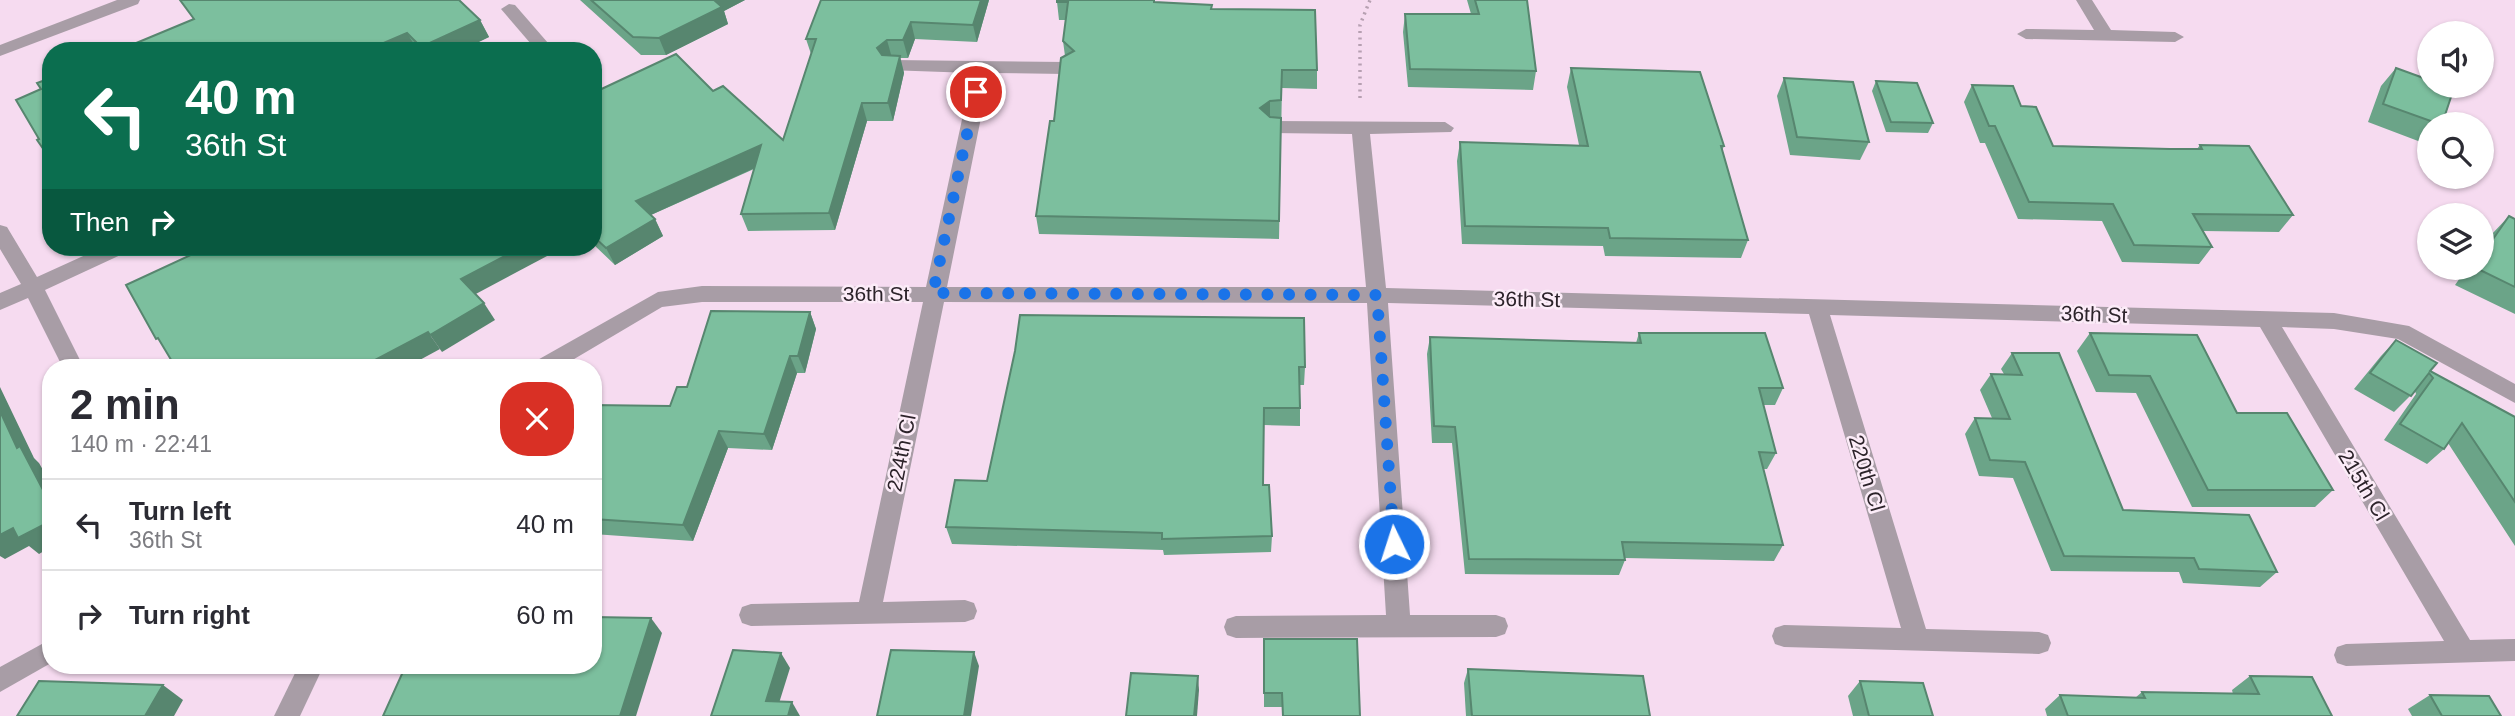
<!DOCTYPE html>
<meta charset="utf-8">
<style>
body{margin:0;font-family:Helvetica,sans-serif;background:#f2f2f3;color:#2b2b33;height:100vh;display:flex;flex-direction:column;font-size:26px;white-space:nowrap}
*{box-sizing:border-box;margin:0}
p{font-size:23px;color:#7c7c81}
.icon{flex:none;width:38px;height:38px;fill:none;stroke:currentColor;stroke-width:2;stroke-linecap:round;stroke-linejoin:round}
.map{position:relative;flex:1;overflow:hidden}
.drawer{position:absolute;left:42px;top:359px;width:560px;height:315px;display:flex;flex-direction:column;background:#fff;border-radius:28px;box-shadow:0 2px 5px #0004}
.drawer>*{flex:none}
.top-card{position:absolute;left:42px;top:42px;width:560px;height:214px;border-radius:28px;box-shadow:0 2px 5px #0004;background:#0b6e4f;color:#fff;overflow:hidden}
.fabs{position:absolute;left:2417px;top:21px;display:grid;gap:14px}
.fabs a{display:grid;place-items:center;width:77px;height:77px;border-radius:50%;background:#fff;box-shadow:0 2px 5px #0004;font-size:35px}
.pin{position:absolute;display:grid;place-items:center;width:60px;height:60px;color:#fff;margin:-30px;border:4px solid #fff;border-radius:50%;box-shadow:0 2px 7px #0007}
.me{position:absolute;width:77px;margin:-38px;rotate:356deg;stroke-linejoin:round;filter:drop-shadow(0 0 5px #0008)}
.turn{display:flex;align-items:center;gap:24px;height:147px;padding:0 28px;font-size:32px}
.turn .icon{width:91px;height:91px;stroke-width:2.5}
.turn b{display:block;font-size:49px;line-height:60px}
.then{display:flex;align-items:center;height:66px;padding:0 28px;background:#0003;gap:14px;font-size:26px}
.round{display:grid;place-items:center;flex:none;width:74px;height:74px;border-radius:28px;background:#f2f2f3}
.overview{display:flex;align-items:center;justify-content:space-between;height:119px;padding:0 28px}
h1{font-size:42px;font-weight:800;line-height:52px}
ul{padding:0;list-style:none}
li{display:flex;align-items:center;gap:21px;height:91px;padding:0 28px;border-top:2px solid #e1e1e2}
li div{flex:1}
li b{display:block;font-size:26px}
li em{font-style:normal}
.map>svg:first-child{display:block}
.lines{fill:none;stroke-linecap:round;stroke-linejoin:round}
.path{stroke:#b6a0b1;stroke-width:3.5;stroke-dasharray:2 4.5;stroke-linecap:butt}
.street{fill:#a89da6;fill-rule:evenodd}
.wall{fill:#6ba488}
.shaded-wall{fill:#57866f}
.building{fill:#7cbf9e;stroke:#57866f;stroke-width:2}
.route{stroke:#1a73e8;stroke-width:12;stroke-dasharray:0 21.6}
.labels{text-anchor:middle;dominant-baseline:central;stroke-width:5;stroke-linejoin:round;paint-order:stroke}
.street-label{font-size:21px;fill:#2c232a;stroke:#fcecf8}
</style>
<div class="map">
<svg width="2515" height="716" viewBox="0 0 2515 716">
<rect width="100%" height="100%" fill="#f6dbf0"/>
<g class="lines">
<path class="path" d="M1360,98V25L1370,0"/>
<g class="street">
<path d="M117,0H140L138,4L0,56V45Z"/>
<path d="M2076,0H2092L2111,30L2175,32L2184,37L2175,42L2026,39L2017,34L2026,29L2094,30Z"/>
<path d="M509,4L515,5L555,51H537L501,9Z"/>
<path d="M893,60L1065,62L1074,68L1065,74L990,73L947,287H1366L1352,134L1271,133L1262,127L1271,121L1445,122L1454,128L1451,132L1370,134L1386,288L2334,313L2409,326L2515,384V403L2398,339L2334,329L2282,327L2470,640L2515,639V661L2346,666L2337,663L2334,655L2337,647L2346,644L2444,641L2260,327L1830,315L1926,629L2039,632L2048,635L2051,643L2048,651L2039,654L1784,647L1775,644L1772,636L1775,628L1784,625L1901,628L1809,314L1388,303L1410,615H1496L1505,618L1508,626L1505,634L1496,637L1236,638L1227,635L1224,627L1227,619L1236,616L1386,615L1367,303L944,302L883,602L965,600L974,603L977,611L974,619L965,622L751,626L742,623L739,615L742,607L751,604L859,602L923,302H702L662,307L559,368H531L534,362L658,292L702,286L926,287L972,73L887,70L884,66Z"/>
<path d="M0,225L7,227L37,277L103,247H130L127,252L45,290L84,368H63L28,298L0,310V293L21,284L0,249Z"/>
<path d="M51,639V663L0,692V667Z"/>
<path d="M299,665H324L300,716H274Z"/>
</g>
</g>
<g class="wall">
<path d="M580,0H745L724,11L728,24L666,55H641Z"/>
<path d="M989,0L977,42L915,39L908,58H900L904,73L893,121H867L835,230L748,231L741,214L754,169L651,215L655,219L663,236L615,265L593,244V93L713,91L783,140L811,54L806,39Z"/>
<path d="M1467,0H1527L1536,71L1533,90L1408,87L1403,32L1405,14H1471Z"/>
<path d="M1057,2H1157L1212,9L1317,70V89L1282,88L1279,239L1039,234L1036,216L1065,56L1063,41L1066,20H1059Z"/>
<path d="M480,20L489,37L460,51H419L417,49L117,51Z"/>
<path d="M1571,68L1724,146L1722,151L1748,240L1741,258L1605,256L1603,246L1462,244L1457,161L1460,142L1579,145L1567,87Z"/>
<path d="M2396,68L2442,124H2429V140L2426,144L2368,122L2381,86Z"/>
<path d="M1784,78L1869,142L1860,160L1790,155L1777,96Z"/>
<path d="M1876,81L1933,123L1928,133L1886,132L1872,91Z"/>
<path d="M1972,85L2021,106L2053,146L2197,149L2200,145L2293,215L2279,232L2203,231L2212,247L2199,264L2122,262L2102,221L2018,219L1985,143H1980L1964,102Z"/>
<path d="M2509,216L2515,219V314L2455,285L2467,268H2482V248L2491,235Z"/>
<path d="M810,312L816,329L805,373H797L772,450L728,448L693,541L593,534V405L670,406Z"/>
<path d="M1639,333L1783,388L1775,405H1763L1776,453L1767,469H1763L1783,545L1774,561L1625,558V560L1619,575L1465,574L1452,443H1432L1427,354L1430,337L1636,343Z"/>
<path d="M2090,333L2237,413L2333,490L2315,507H2192L2136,393L2096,392L2077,351Z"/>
<path d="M2396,340L2430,371L2515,417V546L2448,443L2444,449L2427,464L2384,440L2416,394L2415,391L2394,412L2354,389L2381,356Z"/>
<path d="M1015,351L1305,367L1304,385H1300V426L1264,425L1263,485L1272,536L1271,552L1164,555L1163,550L952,544L946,527L987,481Z"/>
<path d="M2012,353L2123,510L2277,572L2260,587L2183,583L2179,572L2051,571L2013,478L1979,476L1965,434L1975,418H1992L1980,390L1991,374H2004L2001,369Z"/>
<path d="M1264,639L1360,716H1282V707H1264Z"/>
<path d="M1468,669L1650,716H1466L1464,683Z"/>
<path d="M2250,676L2332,716H2047L2045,709L2060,695L2135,698L2142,692L2233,694L2232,690Z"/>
<path d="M1860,681L1933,716H1853L1848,696Z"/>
<path d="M2430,695L2501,716H2412L2408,709Z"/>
</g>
<g class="shaded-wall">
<path d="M712,0H745L724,11L728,24L666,55L659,38Z"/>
<path d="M981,0H989L977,42L973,25Z"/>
<path d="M480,20L489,37L460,51H423L421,47Z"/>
<path d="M911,22L915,39L908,58L903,40Z"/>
<path d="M407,33L417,49L414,51H365Z"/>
<path d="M887,40L892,58L881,66L877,48Z"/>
<path d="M900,56L904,73L893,121L888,103Z"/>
<path d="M1270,101V119L1260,108Z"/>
<path d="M862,103L867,121L835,230L829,213Z"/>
<path d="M761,145L768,162L644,218L636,201Z"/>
<path d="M655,219L663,236L615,265L606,248Z"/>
<path d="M522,247H564L472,296L461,279Z"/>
<path d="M484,303L495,320L442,352L430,335Z"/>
<path d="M810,312L816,329L805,373L798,356Z"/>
<path d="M428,332L440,349L405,368H360Z"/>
<path d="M790,356L797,373L772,450L764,434Z"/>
<path d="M0,387L34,458L39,463L51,484V505L17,448L0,411Z"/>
<path d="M719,431L728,448L693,541L683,525Z"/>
<path d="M51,521V547L39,554L29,546L5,559L0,556V535L13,528Z"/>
<path d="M651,618L662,633L636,716H620Z"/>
<path d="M974,652L979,666L971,716H964Z"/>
<path d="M781,653L790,668L775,716L766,701Z"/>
<path d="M1198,676L1199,690L1197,716H1194Z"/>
<path d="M163,685L183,700L174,716H145Z"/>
<path d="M792,702L800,716H788Z"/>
</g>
<g class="building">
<path d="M180,0H459L480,20L421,47L407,33L365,51H117L194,19Z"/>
<path d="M591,0H714L722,7L659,38L633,37Z"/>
<path d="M821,0H981L973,25L911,22L903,40H887L877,48L882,55L900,56L888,103H862L829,213L741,214L761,145L636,201L655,219L606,248L593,236V93L676,54L713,91L723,86L783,140L816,39H806Z"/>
<path d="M1057,0H1154V2L1212,5L1211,9L1315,10L1317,70H1282L1281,100L1270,101L1260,108L1270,117L1281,118L1279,221L1036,216L1050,121H1054L1061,58L1074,51L1063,41L1068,2H1057Z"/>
<path d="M1475,0H1527L1536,71L1410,69L1405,14H1479Z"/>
<path d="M1571,68L1700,72L1724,146H1721L1748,240L1610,238L1608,228L1465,226L1460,142L1588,146Z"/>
<path d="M2396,68L2429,80V86H2446L2454,88L2442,124H2439L2383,104Z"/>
<path d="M51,78V160L37,140L39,139L16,100L41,89L37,83Z"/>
<path d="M1784,78L1853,82L1869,142L1797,137Z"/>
<path d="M1876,81L1917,83L1933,123L1891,122Z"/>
<path d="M1972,85L2013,86L2021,106L2036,107L2053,146L2170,149H2202L2200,145L2249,146L2293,215L2193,214L2212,247L2134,245L2113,204L2029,202L1995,126H1989Z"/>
<path d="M2509,216L2515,219V287L2476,268H2482V255Z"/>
<path d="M208,247H522L461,279L484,303L430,335L428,332L360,368H176L158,338L156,339L126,285Z"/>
<path d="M711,311L810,312L798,356H790L764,434L719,431L683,525L593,519V405L670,406L677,387H687Z"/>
<path d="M1020,315L1304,318L1305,367H1299L1300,408H1264L1263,485H1269L1272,536L1162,539V533L946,527L955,480L987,481L1015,351Z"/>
<path d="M1639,333H1765L1783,388H1759L1776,453L1759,452L1783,545L1622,542L1625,560L1469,559L1455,427L1434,426L1430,337L1641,343Z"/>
<path d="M2090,333L2197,335L2237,413H2287L2333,490H2208L2150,376L2109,375Z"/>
<path d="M2396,340L2437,363L2430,371L2515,417V502L2462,423L2444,449L2400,424L2433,378L2429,373L2411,396L2370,373Z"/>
<path d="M2012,353H2059L2123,510L2249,515L2277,572L2199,569L2194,558L2064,556L2025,462L1990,460L1975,418L2010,419L1991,374L2022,375Z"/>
<path d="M0,411L17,448L20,446L51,505V521L18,538L13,528L0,535Z"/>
<path d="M593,617L651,618L620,716H383L406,665H593Z"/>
<path d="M1264,639H1357L1360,716H1283L1282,693H1264Z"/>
<path d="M733,650L781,653L766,701L792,702L788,716H711Z"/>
<path d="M891,650L974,652L964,716H877Z"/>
<path d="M1468,669L1643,676L1650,716H1472Z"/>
<path d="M1131,673L1198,676L1194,716H1126Z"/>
<path d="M2250,676L2312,677L2332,716H2068L2060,695L2145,698L2142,692L2259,694Z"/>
<path d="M39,681L163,685L145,716H17Z"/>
<path d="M1860,681L1923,683L1933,716H1869Z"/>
<path d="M2430,695L2489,696L2501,716H2442Z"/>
</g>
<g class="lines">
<path class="route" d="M976,92L933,293L1377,295L1394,544"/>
</g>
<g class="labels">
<g class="street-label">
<text x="876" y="293">36th St</text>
<text transform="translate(1527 299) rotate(1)">36th St</text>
<text transform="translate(2094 314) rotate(2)">36th St</text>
<text transform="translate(901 453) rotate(-79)">224th Cl</text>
<text transform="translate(1867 473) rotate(73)">220th Cl</text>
<text transform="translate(2364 485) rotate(59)">215th Cl</text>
</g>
</g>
</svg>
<div class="fabs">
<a><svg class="icon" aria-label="sound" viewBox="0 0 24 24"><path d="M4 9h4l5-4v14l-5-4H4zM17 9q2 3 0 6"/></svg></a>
<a><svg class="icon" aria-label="search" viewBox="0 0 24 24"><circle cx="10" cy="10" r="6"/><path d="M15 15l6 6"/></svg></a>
<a><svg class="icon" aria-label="layers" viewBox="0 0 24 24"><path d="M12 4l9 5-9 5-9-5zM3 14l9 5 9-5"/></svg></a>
</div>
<div class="pin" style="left:976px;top:92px;background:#d93025"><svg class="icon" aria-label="arrive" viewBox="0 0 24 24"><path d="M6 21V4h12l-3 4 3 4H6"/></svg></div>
<svg class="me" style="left:1394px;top:544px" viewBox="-20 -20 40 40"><circle r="17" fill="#1a73e8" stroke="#fff" stroke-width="3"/><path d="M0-11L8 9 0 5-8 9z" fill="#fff"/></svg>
<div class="top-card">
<div class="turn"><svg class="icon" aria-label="left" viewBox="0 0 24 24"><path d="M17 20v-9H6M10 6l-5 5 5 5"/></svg><div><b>40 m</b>36th St</div></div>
<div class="then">Then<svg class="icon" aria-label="right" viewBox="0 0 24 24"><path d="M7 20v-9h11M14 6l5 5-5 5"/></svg></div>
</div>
<section class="drawer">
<div class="overview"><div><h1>2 min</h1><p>140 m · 22:41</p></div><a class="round" style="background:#d93025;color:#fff"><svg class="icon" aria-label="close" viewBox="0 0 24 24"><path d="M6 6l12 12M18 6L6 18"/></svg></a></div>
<ul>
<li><svg class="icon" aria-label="left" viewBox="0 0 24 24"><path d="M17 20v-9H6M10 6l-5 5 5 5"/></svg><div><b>Turn left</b><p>36th St</p></div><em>40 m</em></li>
<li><svg class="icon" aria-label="right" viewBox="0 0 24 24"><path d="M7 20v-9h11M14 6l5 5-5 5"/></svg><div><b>Turn right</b></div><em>60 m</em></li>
</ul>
</section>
</div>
